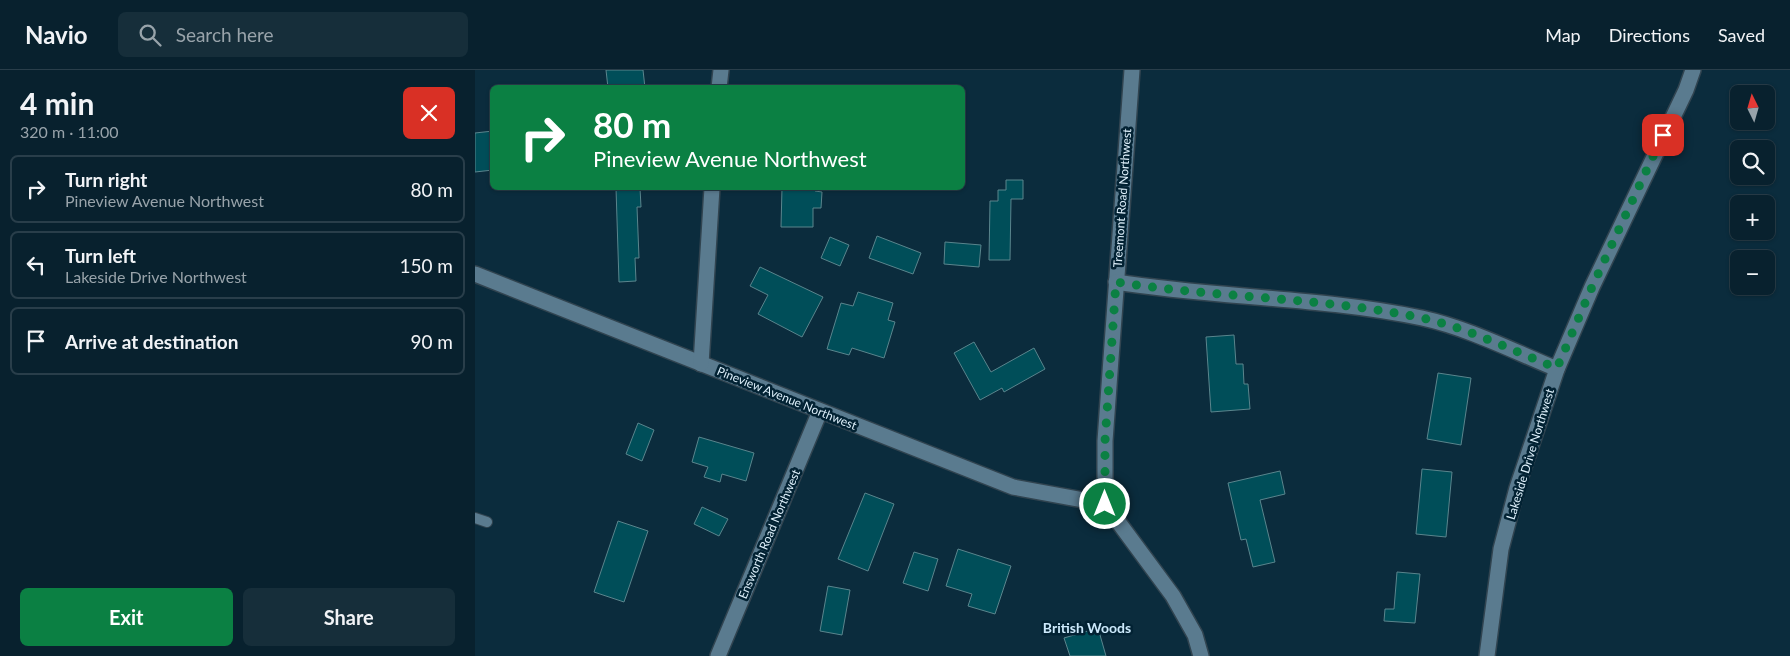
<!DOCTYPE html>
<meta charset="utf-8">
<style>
body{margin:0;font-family:Lato,sans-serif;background:#162e3a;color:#f1f3f6;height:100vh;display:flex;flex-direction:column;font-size:19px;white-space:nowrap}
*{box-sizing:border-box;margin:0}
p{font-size:16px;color:#98a3aa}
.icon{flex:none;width:28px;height:28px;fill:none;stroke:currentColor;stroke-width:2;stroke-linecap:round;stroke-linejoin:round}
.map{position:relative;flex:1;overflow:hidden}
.panel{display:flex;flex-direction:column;background:#08212e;width:475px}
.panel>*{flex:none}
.top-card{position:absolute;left:15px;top:15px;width:475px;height:105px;border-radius:8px;box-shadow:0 1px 4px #0004,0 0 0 1px #293e4a;background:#0b8043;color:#fff;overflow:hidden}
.needle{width:32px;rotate:355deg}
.fabs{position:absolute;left:1255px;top:15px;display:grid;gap:10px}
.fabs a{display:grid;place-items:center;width:45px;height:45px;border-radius:8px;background:#08212e;box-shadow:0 1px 4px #0004,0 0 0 1px #293e4a;font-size:25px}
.pin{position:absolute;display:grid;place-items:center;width:42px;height:42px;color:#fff;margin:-21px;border-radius:10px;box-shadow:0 2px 8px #0006}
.me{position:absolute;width:55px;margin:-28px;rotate:0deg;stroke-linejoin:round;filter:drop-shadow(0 0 4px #0008)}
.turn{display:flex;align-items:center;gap:18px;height:105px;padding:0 20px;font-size:22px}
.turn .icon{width:65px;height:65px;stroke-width:2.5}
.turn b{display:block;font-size:35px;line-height:42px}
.round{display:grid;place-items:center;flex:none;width:52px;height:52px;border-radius:8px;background:#162e3a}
.summary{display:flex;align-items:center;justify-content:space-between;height:85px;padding:0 20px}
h1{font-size:30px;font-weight:700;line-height:38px}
.button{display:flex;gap:10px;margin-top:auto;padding:10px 20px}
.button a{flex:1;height:58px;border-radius:8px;background:#0b8043;color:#fff;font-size:20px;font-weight:700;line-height:58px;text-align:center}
.button a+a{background:#162e3a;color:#f1f3f6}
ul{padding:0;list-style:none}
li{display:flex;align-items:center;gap:15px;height:68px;margin:0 10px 8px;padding:0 10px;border:2px solid #293e4a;border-radius:8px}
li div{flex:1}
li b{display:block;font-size:19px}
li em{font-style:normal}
header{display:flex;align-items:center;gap:30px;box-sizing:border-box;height:70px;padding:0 25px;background:#08212e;border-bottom:1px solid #293e4a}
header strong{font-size:24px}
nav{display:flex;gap:28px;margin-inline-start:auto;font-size:18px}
.search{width:350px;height:45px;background:#162e3a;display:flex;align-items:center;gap:12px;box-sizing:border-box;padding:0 18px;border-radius:8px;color:#98a3aa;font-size:19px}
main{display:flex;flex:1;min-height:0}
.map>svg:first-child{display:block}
.building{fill:#004e59;stroke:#5a858d}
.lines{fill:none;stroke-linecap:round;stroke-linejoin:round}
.lane-casing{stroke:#314450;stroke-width:12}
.street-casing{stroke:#314450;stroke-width:18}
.lane{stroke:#5a7b8f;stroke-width:10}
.street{stroke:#5a7b8f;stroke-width:15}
.route{stroke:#0b8043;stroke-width:9;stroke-dasharray:0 16.2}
.labels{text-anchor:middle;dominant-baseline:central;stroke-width:5;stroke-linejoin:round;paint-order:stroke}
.street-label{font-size:12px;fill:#def0fb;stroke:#022233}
.neighbourhood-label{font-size:14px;font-weight:bold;fill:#cce9fb;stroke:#022233}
</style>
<header>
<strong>Navio</strong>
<div class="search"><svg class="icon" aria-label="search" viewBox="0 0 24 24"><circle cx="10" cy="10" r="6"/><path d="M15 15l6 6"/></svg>Search here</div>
<nav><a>Map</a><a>Directions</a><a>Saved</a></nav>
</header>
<main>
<section class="panel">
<div class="summary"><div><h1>4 min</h1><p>320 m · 11:00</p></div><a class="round" style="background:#d93025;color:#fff"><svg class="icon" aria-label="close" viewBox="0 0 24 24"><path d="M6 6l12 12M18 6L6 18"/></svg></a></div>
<ul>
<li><svg class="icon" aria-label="right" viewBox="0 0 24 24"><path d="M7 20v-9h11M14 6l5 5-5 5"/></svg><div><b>Turn right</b><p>Pineview Avenue Northwest</p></div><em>80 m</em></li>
<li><svg class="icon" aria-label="left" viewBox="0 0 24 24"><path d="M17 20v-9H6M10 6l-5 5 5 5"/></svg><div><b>Turn left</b><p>Lakeside Drive Northwest</p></div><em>150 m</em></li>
<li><svg class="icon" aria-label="arrive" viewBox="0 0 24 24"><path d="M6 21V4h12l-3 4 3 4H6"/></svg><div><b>Arrive at destination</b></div><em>90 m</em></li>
</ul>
<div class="button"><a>Exit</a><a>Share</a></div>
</section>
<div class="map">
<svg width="1315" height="586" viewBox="0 0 1315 586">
<rect width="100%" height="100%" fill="#0b2c3d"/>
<g class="building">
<path d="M131,0H168L170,18H133Z"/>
<path d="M18,61V100L0,102V63Z"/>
<path d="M531,110H548V129H536L535,190H514L515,131H523V120H531Z"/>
<path d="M141,118H165L166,137H162L164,188H160L161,211L144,212Z"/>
<path d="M307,118H340V121L347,122L346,138H338V157H306Z"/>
<path d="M402,166L446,183L438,204L394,188Z"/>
<path d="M355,167L374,175L365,196L346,188Z"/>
<path d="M470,172L506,175L504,197L469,194Z"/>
<path d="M285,197L348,227L327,267L283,244L293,225L275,216Z"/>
<path d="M383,222L418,233L413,250L420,252L409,288L377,278L374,285L352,279L366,233L378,236Z"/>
<path d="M759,265L761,294H768L769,314H773L775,339L736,342L731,267Z"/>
<path d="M499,272L516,302L559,278L570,299L529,322L527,318L505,330L479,283Z"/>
<path d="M963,303L996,308L986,375L952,369Z"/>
<path d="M163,353L179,360L167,391L151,384Z"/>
<path d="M224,367L279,383L271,411L247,404L245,412L229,407L233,397L217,392Z"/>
<path d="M947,399L977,402L971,467L941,464Z"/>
<path d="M805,401L810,424L785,430L800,492L778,497L771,469L766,470L753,413Z"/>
<path d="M390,423L419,434L393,501L363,489Z"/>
<path d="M227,437L253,449L244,466L219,454Z"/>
<path d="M143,451L173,461L149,532L119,522Z"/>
<path d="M483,479L536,496L520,544L493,536L497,524L471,516Z"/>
<path d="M439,482L463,489L453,521L428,513Z"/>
<path d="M922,502L945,504L940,553L909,551L910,539H919Z"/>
<path d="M353,516L375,520L367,565L345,561Z"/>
<path d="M623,558L631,586H595L589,568Z"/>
</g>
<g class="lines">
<g class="lane-casing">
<path id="lane" d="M0,448L12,452"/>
</g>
<g class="street-casing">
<g id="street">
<path d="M657,0L630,371V434L698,526L720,565L726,586"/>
<path d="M244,18L246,0"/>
<path d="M0,204L538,417L630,434"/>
<path d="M641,212C742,228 846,227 947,248C993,258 1038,281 1082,299"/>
<path d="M226,294L237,118"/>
<path d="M243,586L345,341"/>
<path d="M1012,586L1026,479L1042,418L1082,299L1117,217L1211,20L1218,0"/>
</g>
</g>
<use href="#lane" class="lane"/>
<use href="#street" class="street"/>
</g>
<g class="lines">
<path class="route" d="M630,434V371L641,212C742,228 846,227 947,248C993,258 1038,281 1082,298L1117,217L1188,65"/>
</g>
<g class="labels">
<g class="street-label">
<text transform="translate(647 128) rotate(-86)">Treemont Road Northwest</text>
<text transform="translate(312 328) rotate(22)">Pineview Avenue Northwest</text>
<text transform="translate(1055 384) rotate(-73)">Lakeside Drive Northwest</text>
<text transform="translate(294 464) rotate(-67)">Ensworth Road Northwest</text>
</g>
<g class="neighbourhood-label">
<text x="612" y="557">British Woods</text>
</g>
</g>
</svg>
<div class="fabs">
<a><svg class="needle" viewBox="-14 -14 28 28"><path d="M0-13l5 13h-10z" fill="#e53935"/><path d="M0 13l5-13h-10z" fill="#98a3aa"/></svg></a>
<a><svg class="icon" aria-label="search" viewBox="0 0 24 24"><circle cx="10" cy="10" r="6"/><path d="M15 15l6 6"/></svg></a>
<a>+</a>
<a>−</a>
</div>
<div class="pin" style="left:1188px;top:65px;background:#d93025"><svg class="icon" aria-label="arrive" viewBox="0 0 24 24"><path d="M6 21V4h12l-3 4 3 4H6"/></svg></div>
<svg class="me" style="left:630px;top:434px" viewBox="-20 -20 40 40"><circle r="17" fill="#0b8043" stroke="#fff" stroke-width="3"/><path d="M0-11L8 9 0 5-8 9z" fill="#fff"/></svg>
<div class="top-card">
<div class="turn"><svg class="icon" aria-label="right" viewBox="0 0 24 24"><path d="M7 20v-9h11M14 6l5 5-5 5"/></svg><div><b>80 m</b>Pineview Avenue Northwest</div></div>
</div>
</div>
</main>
